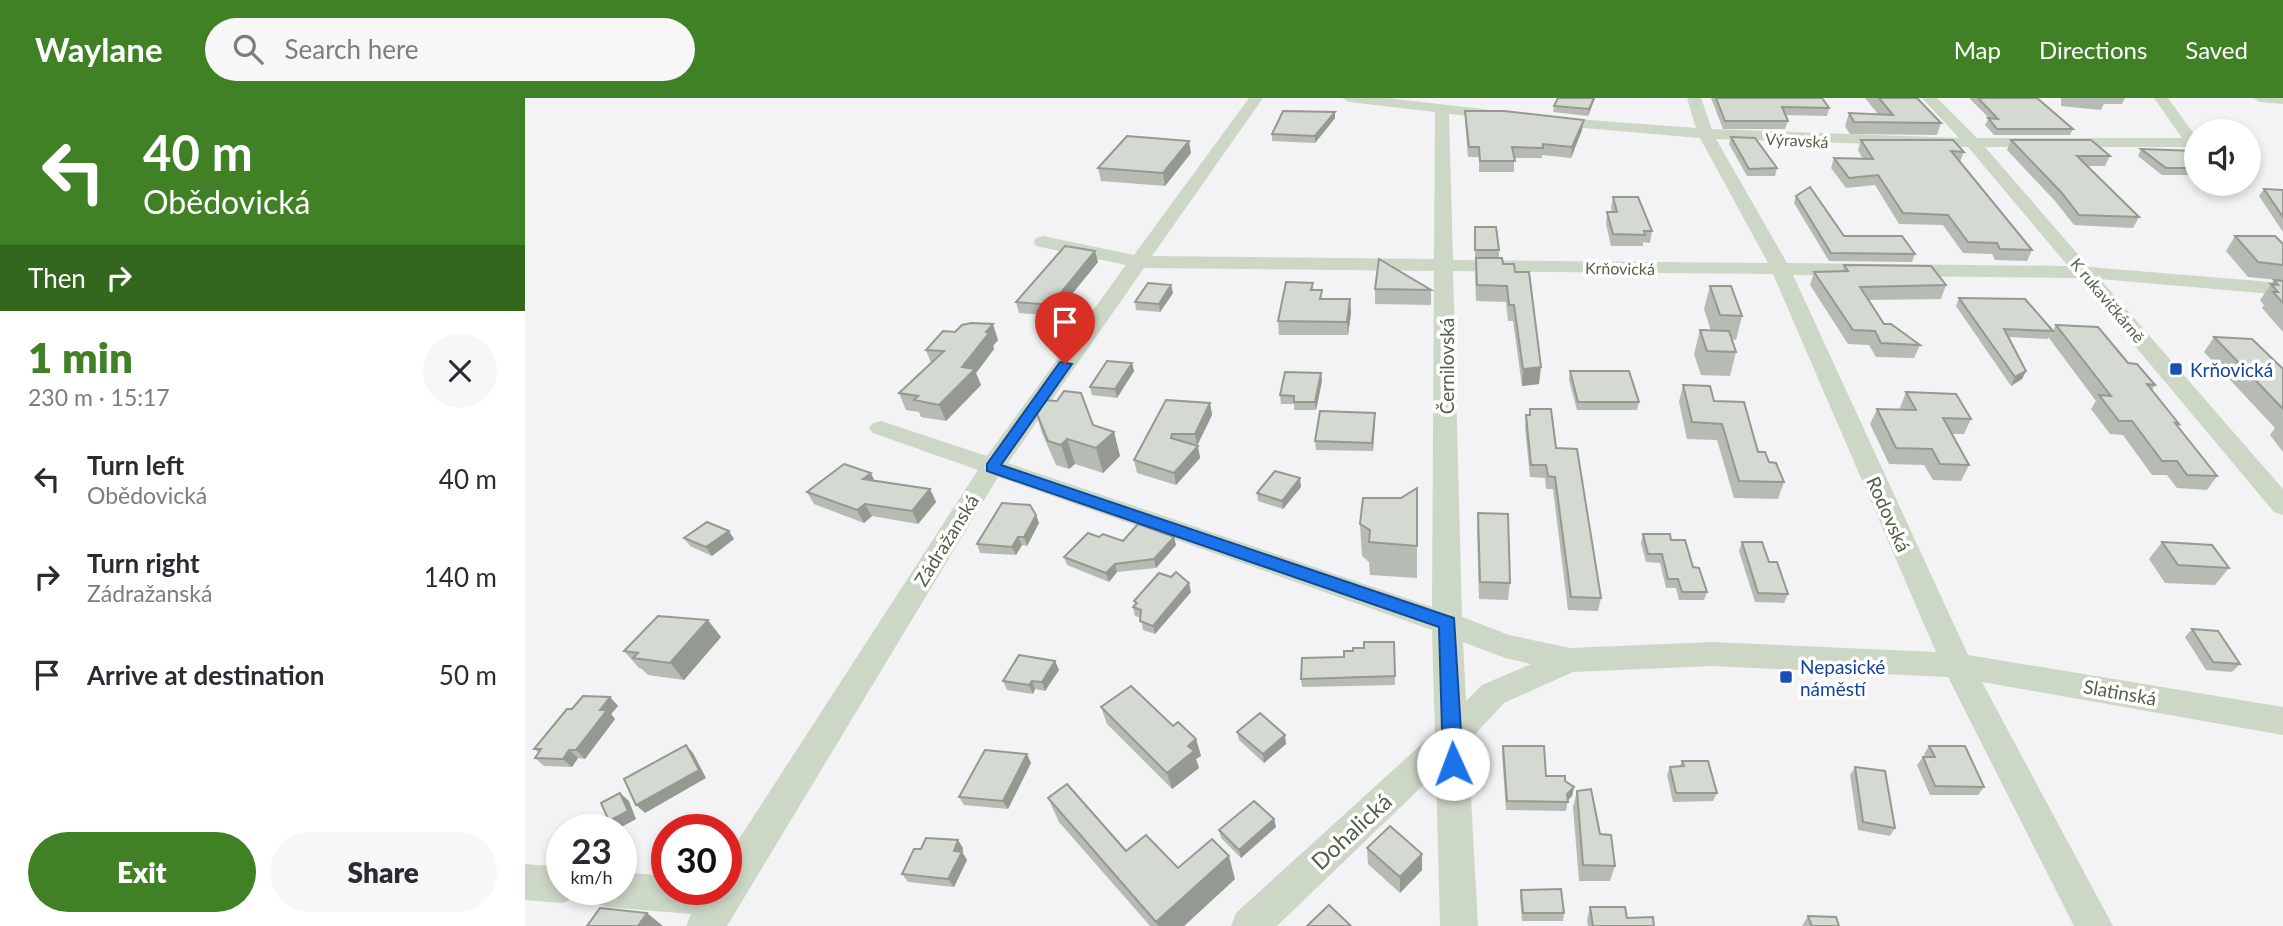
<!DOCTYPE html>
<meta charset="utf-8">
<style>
body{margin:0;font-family:Lato,sans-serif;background:#f7f7f7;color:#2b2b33;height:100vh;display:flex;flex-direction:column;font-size:26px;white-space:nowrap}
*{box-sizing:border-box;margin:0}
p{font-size:23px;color:#7c7c81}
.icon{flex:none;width:38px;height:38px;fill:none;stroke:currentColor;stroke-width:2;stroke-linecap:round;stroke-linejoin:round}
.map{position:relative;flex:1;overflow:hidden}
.details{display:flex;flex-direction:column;background:#fff;width:525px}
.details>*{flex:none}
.top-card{background:#408126;color:#fff;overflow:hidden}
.tools{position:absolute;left:1659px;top:21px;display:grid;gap:14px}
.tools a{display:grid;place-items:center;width:77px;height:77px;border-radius:50%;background:#fff;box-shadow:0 4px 10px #0003;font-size:35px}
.speed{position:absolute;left:21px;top:716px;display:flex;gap:14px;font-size:35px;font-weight:700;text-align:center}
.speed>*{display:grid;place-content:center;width:91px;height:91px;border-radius:50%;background:#fff;box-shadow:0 4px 10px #0003;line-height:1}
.speed small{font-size:18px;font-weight:400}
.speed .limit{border:10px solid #d22;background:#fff;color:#111}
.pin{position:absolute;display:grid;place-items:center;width:60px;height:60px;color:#fff;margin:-72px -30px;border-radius:50% 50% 50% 0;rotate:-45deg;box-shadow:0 0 7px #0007}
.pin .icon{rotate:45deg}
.me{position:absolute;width:77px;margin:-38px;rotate:358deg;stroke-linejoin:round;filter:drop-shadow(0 0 5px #0008)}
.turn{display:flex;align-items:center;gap:24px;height:147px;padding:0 28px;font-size:32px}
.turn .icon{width:91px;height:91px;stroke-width:2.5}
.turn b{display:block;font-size:49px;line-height:60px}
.then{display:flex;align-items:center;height:66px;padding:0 28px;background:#0003;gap:14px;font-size:26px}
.round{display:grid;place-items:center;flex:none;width:74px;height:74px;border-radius:37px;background:#f7f7f7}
.summary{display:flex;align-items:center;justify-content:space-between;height:119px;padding:0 28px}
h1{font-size:42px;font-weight:800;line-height:52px;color:#408126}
.button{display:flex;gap:14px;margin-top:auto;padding:14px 28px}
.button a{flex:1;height:80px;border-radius:42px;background:#408126;color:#fff;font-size:28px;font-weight:800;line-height:80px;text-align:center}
.button a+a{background:#f7f7f7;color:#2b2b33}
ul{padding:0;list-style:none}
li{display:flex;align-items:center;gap:21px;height:98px;padding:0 28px}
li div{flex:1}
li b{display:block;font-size:26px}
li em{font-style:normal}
header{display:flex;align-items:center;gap:42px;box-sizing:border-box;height:98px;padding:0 35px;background:#408126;color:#fff}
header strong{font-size:33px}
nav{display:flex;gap:38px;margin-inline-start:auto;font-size:24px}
.search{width:490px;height:63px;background:#f7f7f7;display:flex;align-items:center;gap:18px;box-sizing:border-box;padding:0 24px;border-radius:38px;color:#7c7c81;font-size:26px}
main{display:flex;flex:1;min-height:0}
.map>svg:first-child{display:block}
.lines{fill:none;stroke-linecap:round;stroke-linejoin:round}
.minor{fill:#cdd7c6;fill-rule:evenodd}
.wall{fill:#b6bbb4}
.shaded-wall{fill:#949992}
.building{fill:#d4dad1;stroke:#949992;stroke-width:2}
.route{fill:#1a73e8;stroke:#114b97;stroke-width:2}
.transit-dot{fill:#1a4fb4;stroke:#fff;stroke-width:2.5}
.labels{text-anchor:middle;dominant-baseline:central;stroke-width:7;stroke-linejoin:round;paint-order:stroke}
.far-street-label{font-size:16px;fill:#536149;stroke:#fff}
.street-label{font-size:19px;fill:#536149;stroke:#fff}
.transit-label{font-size:19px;fill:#164399;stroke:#fff;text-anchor:start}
.near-street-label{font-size:23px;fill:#536149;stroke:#fff}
</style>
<header>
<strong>Waylane</strong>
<div class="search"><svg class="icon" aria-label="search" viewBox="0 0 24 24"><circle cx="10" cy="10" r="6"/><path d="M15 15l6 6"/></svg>Search here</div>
<nav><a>Map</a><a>Directions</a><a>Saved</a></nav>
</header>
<main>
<section class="details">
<div class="top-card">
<div class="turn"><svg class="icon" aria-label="left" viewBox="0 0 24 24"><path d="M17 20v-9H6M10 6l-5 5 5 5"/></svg><div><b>40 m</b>Obědovická</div></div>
<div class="then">Then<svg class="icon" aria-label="right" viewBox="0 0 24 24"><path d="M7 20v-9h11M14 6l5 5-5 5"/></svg></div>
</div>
<div class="summary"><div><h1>1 min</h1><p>230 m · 15:17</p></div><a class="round"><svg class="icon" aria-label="close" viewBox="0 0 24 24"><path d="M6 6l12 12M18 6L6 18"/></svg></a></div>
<ul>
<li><svg class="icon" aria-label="left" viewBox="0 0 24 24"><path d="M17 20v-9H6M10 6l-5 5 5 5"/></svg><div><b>Turn left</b><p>Obědovická</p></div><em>40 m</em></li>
<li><svg class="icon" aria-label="right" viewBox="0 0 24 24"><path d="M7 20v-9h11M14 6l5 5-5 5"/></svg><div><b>Turn right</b><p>Zádražanská</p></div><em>140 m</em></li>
<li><svg class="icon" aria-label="arrive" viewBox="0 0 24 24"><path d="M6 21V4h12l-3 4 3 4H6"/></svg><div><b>Arrive at destination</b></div><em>50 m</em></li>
</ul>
<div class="button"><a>Exit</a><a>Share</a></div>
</section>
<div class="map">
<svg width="1758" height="828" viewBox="0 0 1758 828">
<rect width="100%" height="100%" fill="#f3f2f4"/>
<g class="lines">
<g class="minor">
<path d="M724,0H738L627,158L909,161L910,14L824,4L817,0H862L975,13L982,17L975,21L924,16L928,162L1243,165L1175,40L1024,27L1017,23L1024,19L1171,30L1162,0H1176L1187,31L1434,40L1397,0H1412L1452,40H1657L1629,0H1643L1671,39V49H1460L1564,169L1758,185V197L1575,181L1758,391V417L1749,414L1553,180L1268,177L1443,557L1758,609V637L1457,584L1588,828H1549L1423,579L1187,568L1048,574L979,605L943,644L953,828H915L911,675L752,828H706L711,815L910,634L907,532L473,379L202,828H161L166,816L81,809L68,804L62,791H96V774L142,778V791H201V761L453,372L348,335L344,330L348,325L356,323L462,358L601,167L511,148L509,144L511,140L518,138L609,157ZM1191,41L1443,49L1543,168L1262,165ZM619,170L909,173L907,509L483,365ZM928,173L1248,176L1411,554L1187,544L1045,550L984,537L937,519ZM938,544L980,560L1006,566L957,587L941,603Z"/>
<path d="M1728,0H1758V6L1735,4Z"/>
<path d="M0,766L37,769V791H54L50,800L37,805L0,802Z"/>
</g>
</g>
<g class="wall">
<path d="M1033,0H1070L1063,18L1028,14L1029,8Z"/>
<path d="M1186,0H1297L1304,10L1302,18L1260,17L1263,23L1260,31H1198Z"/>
<path d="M1340,0H1392L1416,25L1412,37L1325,36L1320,28L1324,15L1353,16Z"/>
<path d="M1444,0H1512L1548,31L1545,37H1469L1460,27L1464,20Z"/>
<path d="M1536,0H1600L1597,6H1579L1576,12L1536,8Z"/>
<path d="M940,13L1057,32L1046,60L1017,57V60H989V74H954V59H943L940,23Z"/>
<path d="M810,20L790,45L747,43V36Z"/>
<path d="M1206,39L1252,70L1250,78H1222L1204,46Z"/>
<path d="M1336,42L1439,54L1435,64L1507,152L1502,163L1470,162L1467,156L1438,155L1418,127L1374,126L1350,87L1321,90L1306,70L1309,60L1338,61L1333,52Z"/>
<path d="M1486,42L1585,58L1580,68H1562L1614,119L1608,130L1549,127L1531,104L1482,52Z"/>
<path d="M1616,51L1671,53V77H1637L1613,58Z"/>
<path d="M666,55L640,88L576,83L573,70Z"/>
<path d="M1739,91L1758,92V134L1734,98Z"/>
<path d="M1271,98L1319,138L1390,156L1387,164L1304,163L1269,105Z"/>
<path d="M1088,99L1127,133L1125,145L1118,144V148H1086L1081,126L1082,114H1087L1086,110Z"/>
<path d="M950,129L974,152V160H950Z"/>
<path d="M1710,138L1758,146V234L1737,210L1739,207L1735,202L1749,182H1753L1723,179L1701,153Z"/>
<path d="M570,153L573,164L529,218L494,215L491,204Z"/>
<path d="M951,160L978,166L990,174L1014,286L997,288L988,223H983L981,204L951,203L950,176Z"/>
<path d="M1319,167L1421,187L1416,201L1343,202L1359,226L1395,247L1389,260L1351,259L1344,247L1323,246L1285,187L1289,174L1317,173Z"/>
<path d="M788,185V192L798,201H825L826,215L823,237H754L753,223Z"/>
<path d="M646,187L648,195L635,214L611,212L610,204Z"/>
<path d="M1185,188L1217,218L1211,242L1207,241L1211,254L1205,278L1176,277L1169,256L1175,232L1186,233L1179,211Z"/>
<path d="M850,191L906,192V207L850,206Z"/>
<path d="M1434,200L1528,233L1523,241L1484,239L1501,273L1497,281L1486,288L1431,208Z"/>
<path d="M1531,227L1603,265L1630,287L1627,292L1654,326L1652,328L1692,378L1682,392L1652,390L1642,377H1627L1598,337L1585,336L1566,311L1571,303L1524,240Z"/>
<path d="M1689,239L1758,271V354L1745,337L1750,330L1679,254Z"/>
<path d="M473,242L468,248L469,251L451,275L456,287L421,323L396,319L394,314L381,312L374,295L406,265L401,252Z"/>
<path d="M607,265L609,273L592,300L567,297L565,289Z"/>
<path d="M1045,273L1114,304L1112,312H1052L1044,282Z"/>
<path d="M797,283L791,312H769V306H756L755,297Z"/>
<path d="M1158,287L1189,303L1244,364L1259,384L1253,401L1209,400L1192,342L1162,341L1154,304Z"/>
<path d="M1381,294L1446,321L1439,336H1427L1444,367L1436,383L1408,382L1399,367L1364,366L1345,326L1352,311H1375V310Z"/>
<path d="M685,305L687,317L672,347L675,360L651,387L612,375L609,362Z"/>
<path d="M510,311L589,334L595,358L578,375L550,366L544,371L531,367L517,335Z"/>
<path d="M1005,311L1031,350L1076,500L1073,513L1043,512L1028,391H1021L1020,380L1005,379L1000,330L1001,317H1004Z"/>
<path d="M850,323L848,353L791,352L790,343Z"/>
<path d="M350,383L405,391L411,404L393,426L347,418L339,425L289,406L282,394Z"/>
<path d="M776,389L758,411L733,403L732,395Z"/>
<path d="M892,390V480L845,477L844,464L837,458L835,426Z"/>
<path d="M953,415L985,485L983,502L954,501L952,432Z"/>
<path d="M511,417L514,425L502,448L497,447L491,457L455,455L452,446Z"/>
<path d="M1118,436L1146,442L1168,469L1182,494L1179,502H1154L1151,490H1141L1135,465L1121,464L1116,445Z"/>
<path d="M649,439L651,447L631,470L592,474L584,484L542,467L539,459L598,443Z"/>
<path d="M159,440L209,441L187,458L165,448Z"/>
<path d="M1217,444L1244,464L1263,496L1259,505L1230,504L1214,453Z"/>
<path d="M1637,444L1704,470L1690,487L1640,485L1624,461Z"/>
<path d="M666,494L630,536L618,532L616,520L610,518L608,509L610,507L609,503Z"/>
<path d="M1667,531L1715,566L1707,574L1681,572L1660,539Z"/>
<path d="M196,539L159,582L123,577L117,571L114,570L99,553Z"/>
<path d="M869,544L870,587L777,589L776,581L819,559L828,553Z"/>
<path d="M530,563L534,572L520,593L510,591L508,596L482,592L478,583Z"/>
<path d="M85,599L93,608L86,616L90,621L60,661L53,660L47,669L19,668L10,660L14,655L9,651L47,611Z"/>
<path d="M576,609L648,628L671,641L676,658L671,661L674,670L647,691L582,626Z"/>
<path d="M712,634L761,646L739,665L714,642Z"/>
<path d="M978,648L1021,678L1040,683L1049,689L1047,698L1043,702L1041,713L981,712L977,656Z"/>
<path d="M1404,648L1459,689L1453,697H1405L1392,667L1398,659H1400L1399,656Z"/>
<path d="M1157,663L1192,695L1188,703L1148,704L1142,677L1145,669L1155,668Z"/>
<path d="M506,665L483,711L439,707L434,699Z"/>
<path d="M1330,669L1370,730L1365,738L1333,732L1325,677Z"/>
<path d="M1052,693L1090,768L1085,783H1054L1048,709Z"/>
<path d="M523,700L601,753L653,770L710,781L659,828H625L534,724Z"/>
<path d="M749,721L751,729L716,760L696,740L694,732Z"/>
<path d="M438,750L437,754L442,762L429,789L383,784L377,776L396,751Z"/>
<path d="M842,750L897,756V772L875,795L843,766Z"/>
<path d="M996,792L1039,815L1038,823H997L995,799Z"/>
<path d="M1065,809L1102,820L1129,828H1063L1062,822Z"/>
<path d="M1283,818L1314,828H1277Z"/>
</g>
<g class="shaded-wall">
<path d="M1069,0H1070L1063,18L1064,11Z"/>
<path d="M810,14V20L790,45V38Z"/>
<path d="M1059,22L1057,32L1046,60L1047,49Z"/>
<path d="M664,43L666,55L640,88L638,75Z"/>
<path d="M570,153L573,164L529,218L526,207Z"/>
<path d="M646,187L648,195L635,214L634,206Z"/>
<path d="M825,201L826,215L823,237L822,224Z"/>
<path d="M468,226L473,242L468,248L469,251L451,275L456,287L421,323L414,307L437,269Z"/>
<path d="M607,265L609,273L592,300L590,291Z"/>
<path d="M1016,269L1014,286L997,288L998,271Z"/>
<path d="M1501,273L1497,281L1486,288L1490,279Z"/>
<path d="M796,275L797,283L791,312L790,304Z"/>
<path d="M685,305L687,317L672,348L670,336Z"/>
<path d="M850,315V323L848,353L847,345Z"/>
<path d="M589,334L595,358L578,375L571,350Z"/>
<path d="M542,341L550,366L544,371L536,347Z"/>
<path d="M673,348L675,360L651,387L649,375Z"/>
<path d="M346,375L352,388L338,381Z"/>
<path d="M775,380L776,389L758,411L757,403Z"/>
<path d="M405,391L411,404L393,426L387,413Z"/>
<path d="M340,406L347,418L339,425L332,412Z"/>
<path d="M511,417L514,425L502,448L499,439Z"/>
<path d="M204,433L209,441L187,458L181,449Z"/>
<path d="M493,439L497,447L491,457L487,449Z"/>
<path d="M649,439L651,447L631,470L629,461Z"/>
<path d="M590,466L592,474L584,484L581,475Z"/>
<path d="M664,485L666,494L630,536L628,528Z"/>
<path d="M183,522L196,539L159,582L145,565Z"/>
<path d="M530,563L534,572L520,593L517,584Z"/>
<path d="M507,583L510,591L508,596L504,587Z"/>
<path d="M85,599L93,608L86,616L90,621L60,661L51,652L75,612Z"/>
<path d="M760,637L761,646L739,665L738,656Z"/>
<path d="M671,641L676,658L671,661L674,670L647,691L642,675L663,648Z"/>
<path d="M161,647L168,655L181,680L120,715L111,707Z"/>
<path d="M44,652L53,660L47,669L38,661Z"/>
<path d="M502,656L506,665L483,711L478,703Z"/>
<path d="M1049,689L1047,698L1040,705L1042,696Z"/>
<path d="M95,695L104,703L111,721L93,731L84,723Z"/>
<path d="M749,721L751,729L716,760L714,752Z"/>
<path d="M433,742L438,750L437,754L442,762L429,789L423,781L429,753Z"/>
<path d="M897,756V772L875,795V779Z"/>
<path d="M704,758L710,781L659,828H633L631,824Z"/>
<path d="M122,815L138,828H113Z"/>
</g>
<g class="building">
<path d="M1033,0H1069L1064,11L1029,8Z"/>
<path d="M1191,0H1297L1304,10L1257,9L1263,23H1200Z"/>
<path d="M1354,0H1392L1416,25L1329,24L1324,15L1368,17Z"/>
<path d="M1453,0H1512L1548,31H1472L1463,20L1473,21Z"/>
<path d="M758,13L810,14L790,38L747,36Z"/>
<path d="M940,13H979L1059,22L1047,49L1018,46V50L987,49L990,63H955L954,49H944Z"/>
<path d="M602,38L664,43L638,75L573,70Z"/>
<path d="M1206,39L1230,40L1252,70L1224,71Z"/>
<path d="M1336,42H1428L1439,54L1426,53L1507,152L1475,151L1472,145L1443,144L1423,117L1378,115L1353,77L1324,80L1309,60L1348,61Z"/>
<path d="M1486,42H1566L1585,58H1552L1614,119L1554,117L1536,94Z"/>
<path d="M1616,51L1671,53V70H1641Z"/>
<path d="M1285,89L1319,138H1377L1390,156L1306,155L1271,98Z"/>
<path d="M1739,91L1758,92V119Z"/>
<path d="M1088,99H1113L1127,133H1119L1120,137L1088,136L1082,114H1092Z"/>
<path d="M950,129H971L974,152H950Z"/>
<path d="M1710,138H1750L1758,146V167L1733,164Z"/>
<path d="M540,148L570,153L526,207L491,204Z"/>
<path d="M951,160H977L978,166H989L990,174H1004L1016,269L998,271L989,207H984L982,188L952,187Z"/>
<path d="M854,161L906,192L850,191Z"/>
<path d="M1319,167L1406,168L1421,187L1335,189L1359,226H1366L1395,247L1356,245L1350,233L1328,232L1289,174L1323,173Z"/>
<path d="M1749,182L1758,183V205L1748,194H1753L1746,186L1753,187Z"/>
<path d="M761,184L788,185L786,192H797L795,201H825L822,224L753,223Z"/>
<path d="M623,185L646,187L634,206L610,204Z"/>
<path d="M1185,188H1206L1217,218L1195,217Z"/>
<path d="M1434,200L1500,201L1528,233L1479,231L1501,273L1490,279Z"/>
<path d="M446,225L468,226L461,234L464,235L437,269L450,271L414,307L389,302L393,298L374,295L419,253L401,252L418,233L430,234L437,227Z"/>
<path d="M1531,227L1573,229L1603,265L1612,266L1630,287L1622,286L1654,326L1650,325L1692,378L1662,377L1652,363H1637L1607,323H1594L1574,297L1586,298Z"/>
<path d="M1175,232L1204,233L1211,254L1182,253Z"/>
<path d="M1689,239L1727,241L1758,271V311Z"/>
<path d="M582,263L607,265L590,291L565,289Z"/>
<path d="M1045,273H1104L1114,304H1053Z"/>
<path d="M760,274L796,275L790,304H769V298L755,297Z"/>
<path d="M1158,287L1185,288L1189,303L1219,304L1233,354H1240L1244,364L1251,365L1259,384L1214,383L1197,326L1167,324Z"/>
<path d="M539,293L556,295L568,327L589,334L571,350L542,341L536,347L523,343L510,311L516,302L532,303Z"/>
<path d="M1381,294L1431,296L1446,321L1418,320L1444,367L1415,366L1407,351L1371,350L1352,311L1391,312Z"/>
<path d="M641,302L685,305L670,336H647L646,340L673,348L649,375L609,362Z"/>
<path d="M1005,311H1026L1031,350L1052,351L1076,500L1046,499L1030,379L1023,378L1021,367H1006L1001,317H1005Z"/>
<path d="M795,313L850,315L847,345L790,343Z"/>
<path d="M319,366L346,375L338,381L405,391L387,413L340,406L332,412L282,394Z"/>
<path d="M750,373L775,380L757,403L732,395Z"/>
<path d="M892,390V448L844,444L845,432L835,426L838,400H876Z"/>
<path d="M477,405L505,407L511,417L499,439H493L487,449L452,446Z"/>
<path d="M953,415L983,416L985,485L955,484Z"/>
<path d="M182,424L204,433L181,449L159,440Z"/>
<path d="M613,426L649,439L629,461L590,466L581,475L539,459L563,435L574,439L578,436L598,443Z"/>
<path d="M1118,436H1145L1146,442H1160L1168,469L1174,470L1182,494H1157L1153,481H1143L1137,456H1123Z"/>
<path d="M1217,444H1237L1244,464H1252L1263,496L1233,495Z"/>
<path d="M1637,444L1687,447L1704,470L1653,467Z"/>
<path d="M651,474L664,485L628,528L615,523L616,512L608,509L612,505L609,503L634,475L646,479Z"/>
<path d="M133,518L183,522L145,565L108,560L113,555L99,553Z"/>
<path d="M1667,531L1693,533L1715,566L1688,564Z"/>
<path d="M839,544H869L870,578L776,581L777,560L819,559V553H828V550H839Z"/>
<path d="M494,557L530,563L517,584L507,583L504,587L478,583Z"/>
<path d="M606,588L648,628L653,624L671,641L663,648L669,653L642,675L576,609Z"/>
<path d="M58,598L85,599L75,612H82L51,652H44L38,661L10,660L16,651H9L42,611H47Z"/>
<path d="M735,615L760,637L738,656L712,634Z"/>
<path d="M161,647L174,672L111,707L99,681Z"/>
<path d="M978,648H1019L1021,678H1040V683L1049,689L1042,696L1043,704L982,703Z"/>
<path d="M1404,648H1440L1459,689L1410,688L1398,659H1410Z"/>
<path d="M460,652L502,656L478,703L434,699Z"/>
<path d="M1157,663H1183L1192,695H1151L1145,669L1159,668Z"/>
<path d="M1330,669L1360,673L1370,730L1338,724Z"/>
<path d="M542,686L601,753L621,737L653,770L687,741L704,758L631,824L523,700Z"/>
<path d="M1066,691L1075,736L1086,737L1090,768L1058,767L1052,693Z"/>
<path d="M95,695L103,713L84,723L76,705Z"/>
<path d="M729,703L749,721L714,752L694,732Z"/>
<path d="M865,728L897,756L875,779L842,750Z"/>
<path d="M401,740L433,742L429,753L437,754L423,781L377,776L389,751H396Z"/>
<path d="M1036,791L1039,815H998L996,792Z"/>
<path d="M804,807L826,828H782Z"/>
<path d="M1065,809H1100L1102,820L1128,819L1129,828H1068Z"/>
<path d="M75,810L122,815L113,828H62Z"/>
<path d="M1283,818L1311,819L1314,828H1287Z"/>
</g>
<path class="route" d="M535,264L547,266L476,367L929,520L938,666L935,672L928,675L921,672L918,666L914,529L462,373V366Z"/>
<g class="transit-dot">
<rect x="1644" y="264" width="14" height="14" rx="3.5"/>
<rect x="1254" y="572" width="14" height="14" rx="3.5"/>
</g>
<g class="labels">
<g class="far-street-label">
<text transform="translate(1272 42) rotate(3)">Výravská</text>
<text transform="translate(1095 170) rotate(1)">Krňovická</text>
<text transform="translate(1583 202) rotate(50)">K rukavičkárně</text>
</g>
<g class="street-label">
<text transform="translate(921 268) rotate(-90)">Černilovská</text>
<text transform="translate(1364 416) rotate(66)">Rodovská</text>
<text transform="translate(421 442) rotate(-58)">Zádražanská</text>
<text transform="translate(1595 594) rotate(10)">Slatinská</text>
</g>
<g class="transit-label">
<text x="1665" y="271">Krňovická</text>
<text x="1275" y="568">Nepasické<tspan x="1275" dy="22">náměstí</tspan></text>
</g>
<g class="near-street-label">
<text transform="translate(826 733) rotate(-43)">Dohalická</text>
</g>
</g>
</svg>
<div class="tools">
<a><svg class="icon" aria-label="sound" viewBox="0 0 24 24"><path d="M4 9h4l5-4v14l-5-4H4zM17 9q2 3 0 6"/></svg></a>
</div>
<div class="speed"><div>23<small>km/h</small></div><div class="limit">30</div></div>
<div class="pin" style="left:540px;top:266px;background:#d93025"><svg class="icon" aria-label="arrive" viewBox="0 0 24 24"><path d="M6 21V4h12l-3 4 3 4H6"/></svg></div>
<svg class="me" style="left:928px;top:666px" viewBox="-20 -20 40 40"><circle r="19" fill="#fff"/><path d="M0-13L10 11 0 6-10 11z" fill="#1a73e8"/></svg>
</div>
</main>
